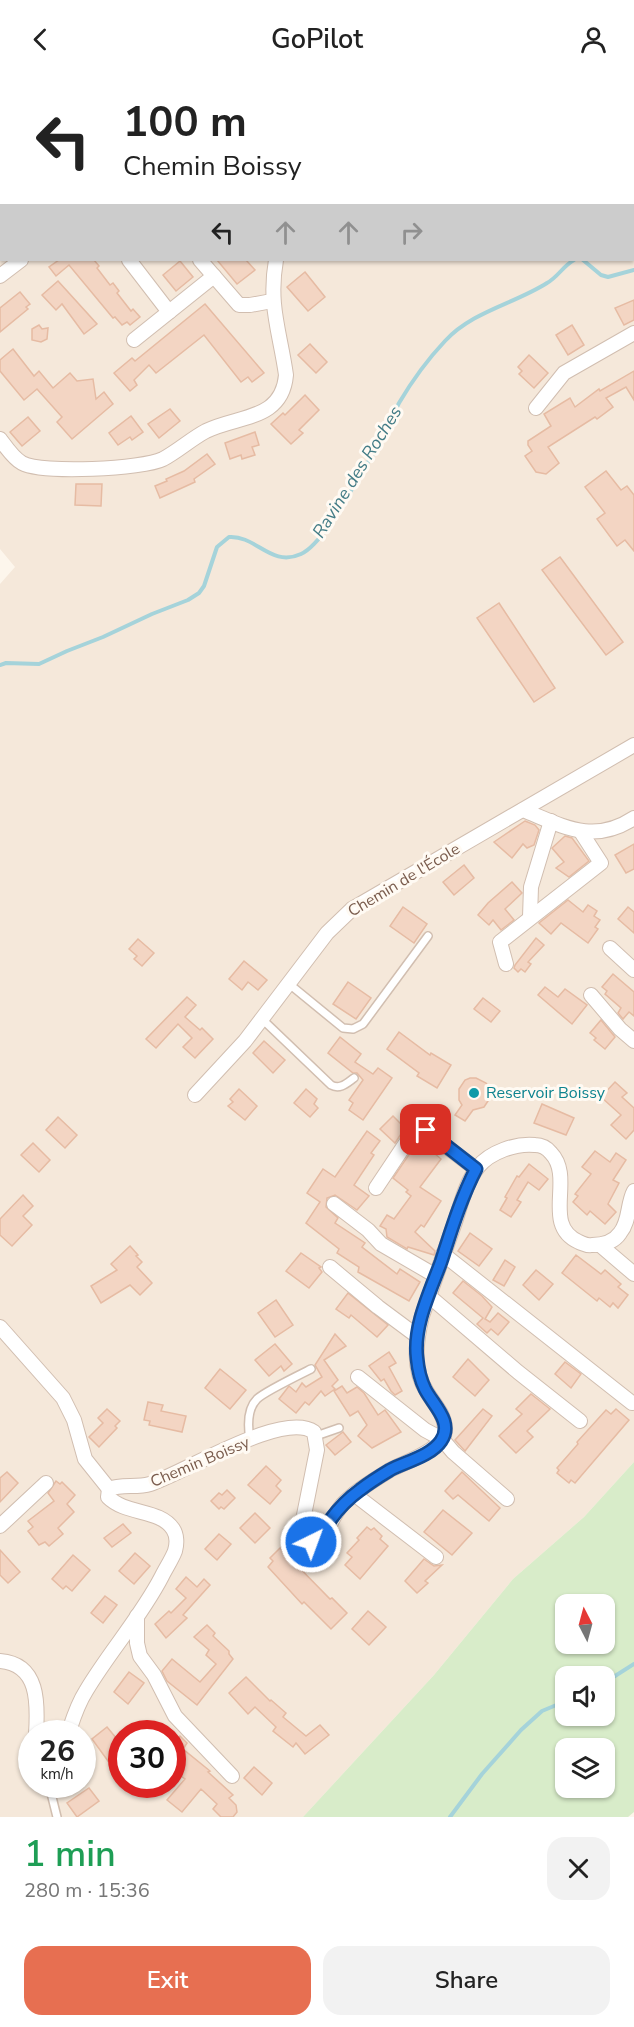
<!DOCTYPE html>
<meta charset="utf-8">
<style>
body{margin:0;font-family:"Nunito Sans",sans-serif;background:#f2f2f2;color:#222;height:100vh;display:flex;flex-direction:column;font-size:22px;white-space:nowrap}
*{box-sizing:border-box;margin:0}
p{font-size:20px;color:#767676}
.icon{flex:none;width:33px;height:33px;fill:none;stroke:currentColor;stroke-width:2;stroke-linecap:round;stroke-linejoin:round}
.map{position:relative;height:1739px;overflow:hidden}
.side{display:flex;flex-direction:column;background:#fff;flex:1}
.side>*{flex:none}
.top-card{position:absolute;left:0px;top:0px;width:634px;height:183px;box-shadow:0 2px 4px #0004;background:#fff;color:#222;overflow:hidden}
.needle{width:39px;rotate:354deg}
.controls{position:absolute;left:555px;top:1516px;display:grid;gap:12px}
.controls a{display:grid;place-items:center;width:60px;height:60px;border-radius:12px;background:#fff;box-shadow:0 2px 4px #0004;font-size:30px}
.speed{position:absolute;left:18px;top:1642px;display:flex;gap:12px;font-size:30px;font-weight:700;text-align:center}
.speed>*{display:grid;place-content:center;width:78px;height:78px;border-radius:50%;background:#fff;box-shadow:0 2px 4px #0004;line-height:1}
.speed small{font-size:15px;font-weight:400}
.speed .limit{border:9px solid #d22;background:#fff;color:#111}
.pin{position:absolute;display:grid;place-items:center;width:51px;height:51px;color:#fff;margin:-26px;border-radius:12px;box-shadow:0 3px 9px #0006}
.me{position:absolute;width:66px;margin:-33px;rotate:42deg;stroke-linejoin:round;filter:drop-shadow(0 0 4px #0008)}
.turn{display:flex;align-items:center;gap:21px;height:126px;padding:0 24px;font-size:27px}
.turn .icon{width:78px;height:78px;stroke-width:2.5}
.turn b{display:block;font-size:42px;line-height:51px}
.lanes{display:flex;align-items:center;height:57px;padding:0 24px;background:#0003;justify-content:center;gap:30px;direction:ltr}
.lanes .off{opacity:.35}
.round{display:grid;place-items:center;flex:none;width:63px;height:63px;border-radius:18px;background:#f2f2f2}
.summary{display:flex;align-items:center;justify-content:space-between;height:102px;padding:0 24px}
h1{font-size:36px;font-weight:600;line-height:45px;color:#1e9e55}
.primary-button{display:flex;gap:12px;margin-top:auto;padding:12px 24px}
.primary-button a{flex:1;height:69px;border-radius:18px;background:#e76f51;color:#fff;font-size:24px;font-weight:600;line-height:69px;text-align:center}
.primary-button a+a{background:#f2f2f2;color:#222}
header{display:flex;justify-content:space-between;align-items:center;height:78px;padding:0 24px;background:#fff;font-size:27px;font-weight:600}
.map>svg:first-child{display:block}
.residential{fill:#f5e8da;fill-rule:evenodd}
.green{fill:#d8ecc9;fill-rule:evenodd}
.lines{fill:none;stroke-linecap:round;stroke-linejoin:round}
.stream{stroke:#a5d3da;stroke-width:4}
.building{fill:#f3d5c3;stroke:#e6bba3;stroke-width:1.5}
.lane-casing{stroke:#d1beb0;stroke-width:10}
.street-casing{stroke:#d1beb0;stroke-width:16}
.lane{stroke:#fff;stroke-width:7}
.street{stroke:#fff;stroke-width:14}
.route-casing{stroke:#114b97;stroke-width:15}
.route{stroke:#1a73e8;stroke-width:10}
.culture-dot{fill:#0f9aa8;stroke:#fffaf3;stroke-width:2}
.labels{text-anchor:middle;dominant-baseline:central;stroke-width:6;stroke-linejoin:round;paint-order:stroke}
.street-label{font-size:16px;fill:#7a5c4d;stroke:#fffaf3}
.culture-label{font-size:16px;fill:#0d838f;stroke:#fffaf3;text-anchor:start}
.water-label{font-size:18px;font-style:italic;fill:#437c86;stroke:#fffaf3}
</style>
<header><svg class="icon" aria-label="back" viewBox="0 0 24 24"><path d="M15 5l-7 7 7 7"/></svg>GoPilot<svg class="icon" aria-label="person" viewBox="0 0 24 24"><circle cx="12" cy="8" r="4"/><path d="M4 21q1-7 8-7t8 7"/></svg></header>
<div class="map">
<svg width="634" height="1739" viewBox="0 0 634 1739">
<rect width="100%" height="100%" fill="#fdf6ec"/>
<path class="residential" d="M0,0H634V1384L584,1439L513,1501L434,1597L303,1739H0V506L15,489L0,471ZM2,2H633V182H2ZM32,1656H82V1707H32ZM122,1656H172V1707H122Z"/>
<path class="green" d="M634,1384V1734L628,1739H303L434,1597L513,1501L584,1439ZM566,1527H604V1566H566ZM566,1599H604V1638H566ZM566,1671H604V1710H566Z"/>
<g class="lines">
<g class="stream">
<path d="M583,182L601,197L608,199L634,192"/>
<path d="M0,587L6,585L39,586L67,573L103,559L152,536L188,522L199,515L204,508L217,469L229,459C256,457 271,490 301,476C323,466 352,410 365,389C372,377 381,366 387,354C392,345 394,334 399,325C412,303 428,281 445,263C473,233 514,226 547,205C558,199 563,188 574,182"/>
<path d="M604,1605L634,1586"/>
<path d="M450,1739L482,1696L521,1652L542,1633L566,1623"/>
</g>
</g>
<g class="building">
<path d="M59,182H94L99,188L97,190L110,207L113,205L119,213L117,215L131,233L133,231L140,239L130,247L127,244L122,247L115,239L113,240L69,187L56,198L49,189Z"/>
<path d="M217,182H246L255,192L237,206Z"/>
<path d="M180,183L193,199L176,213L163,197Z"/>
<path d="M305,194L325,219L308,233L287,209Z"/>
<path d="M58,203L97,246L84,256L62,226L56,232L42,217Z"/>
<path d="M20,214L30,226L26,229L28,231L0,254V230Z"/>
<path d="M634,222V242L624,247L615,230Z"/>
<path d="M205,226L264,295L252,304L248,299L241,304L204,257L156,295L149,287L134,302L137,307L130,313L114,295L132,280L135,283Z"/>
<path d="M39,247L42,251L48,250L47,261L41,264L32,262V251Z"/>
<path d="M572,247L584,267L568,277L556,257Z"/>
<path d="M310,266L327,284L316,295L298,277Z"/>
<path d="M13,271L34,298L39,293L53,310L70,295L77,303L93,301L96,321L104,314L113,326L72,361L57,344L62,339L37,311L24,322L0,293V282Z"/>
<path d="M529,277L548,295L534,310L519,296L522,293L518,289Z"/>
<path d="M634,293V322L626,309L606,320L613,329L597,341L595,339L548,369L559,385L546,396L536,394L525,378L532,373L528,367V363L551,348L544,336L570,320L575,329L599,311L600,313Z"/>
<path d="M305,317L319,332L299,352L303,355L291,366L271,346L283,335L285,337Z"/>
<path d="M170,331L180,343L159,360L148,346Z"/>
<path d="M131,338L143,354L132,362L130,359L118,367L109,355Z"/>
<path d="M28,339L40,353L22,368L10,354Z"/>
<path d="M255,354L259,367L252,369L255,377L242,381L241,377L230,381L225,365Z"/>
<path d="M207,376L215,386L194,401L195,404L160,420L155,408L167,403L166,401L184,393Z"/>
<path d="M606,393L621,412L627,408L634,417V473L625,462L617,468L597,441L605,435L585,409Z"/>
<path d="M76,406H102L101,428L75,427Z"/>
<path d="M560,479L623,564L606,577L542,492Z"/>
<path d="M499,525L555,610L534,624L477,540Z"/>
<path d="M525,743L535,747L539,752L534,767L527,770L523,766L512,780L494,764Z"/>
<path d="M565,758L572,760L589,783L569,799L556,790L564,784L552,770Z"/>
<path d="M634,766V791L626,795L615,777Z"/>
<path d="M464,787L474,800L454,817L443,804Z"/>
<path d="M512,804L522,815L505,831L514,842L501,852L493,842L489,847L478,837L488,825Z"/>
<path d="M568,822L583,834L588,827L597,833L594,838L600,842L595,849L598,851L588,865L561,845L551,856L539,845Z"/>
<path d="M403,829L427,846L414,865L390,848Z"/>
<path d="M628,829L634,834V855L618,841Z"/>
<path d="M536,860L544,867L528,884L531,886L525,894L521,891L518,894L514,890L515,887Z"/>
<path d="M138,861L154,875L142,888L134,881L137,878L129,871Z"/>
<path d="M244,883L267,902L258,912L248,904L242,912L229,901Z"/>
<path d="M613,896L634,914V938L629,934L623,941L618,935L621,930L605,916L607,913L602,909Z"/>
<path d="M348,904L371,920L356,941L333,926Z"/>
<path d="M545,909L558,919L565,911L587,927L572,946L538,917Z"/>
<path d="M187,919L196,927L185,939L200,952L202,950L213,961L195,980L183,969L192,960L178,946L156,970L146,961Z"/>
<path d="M483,920L500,933L491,944L474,931Z"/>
<path d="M601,942L615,959L605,971L594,962L596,960L590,955Z"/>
<path d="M399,954L430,977L431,975L451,987L437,1010L417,998L419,995L387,971Z"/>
<path d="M340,959L361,976L355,984L373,996L378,990L392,1000L363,1042L349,1032L353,1025L349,1022L363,1002L357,995H353L328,975Z"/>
<path d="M264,963L285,982L273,995L253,975Z"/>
<path d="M470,1000H476L486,1005L489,1009L490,1020L484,1029L473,1032L465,1043L455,1037L462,1027L459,1022V1011L465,1002Z"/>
<path d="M615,1004L627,1015L622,1019L634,1030V1052L626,1061L611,1047L621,1037L601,1019Z"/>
<path d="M239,1011L257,1028L245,1042L228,1028L233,1024L230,1021Z"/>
<path d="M306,1011L317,1021L314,1026L318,1030L310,1039L294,1025Z"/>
<path d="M542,1026L574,1040L566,1057L534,1045Z"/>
<path d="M393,1038L405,1050L395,1065L380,1051Z"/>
<path d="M58,1039L77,1057L65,1070L46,1052Z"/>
<path d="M367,1053L380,1063L371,1075L374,1077L354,1107L369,1118L357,1132L335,1117L327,1120L326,1129L338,1140L335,1145L365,1165L362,1169L397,1196L400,1191L420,1204L409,1223L358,1194L359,1189L337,1175L339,1171L306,1145L320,1124L307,1115L323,1091L335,1099Z"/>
<path d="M419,1062L441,1081L420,1109L441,1123L424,1149L421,1147L415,1154L435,1173L434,1177L408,1169L407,1171L387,1159L386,1151L380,1148L387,1137L394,1141L411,1118L406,1114L408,1112L393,1100Z"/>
<path d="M33,1065L50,1082L39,1094L21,1077Z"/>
<path d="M595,1073L610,1084L616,1075L626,1082L613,1102L619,1105L608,1126L616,1134L605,1146L590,1133L587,1137L573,1124L578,1118L575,1116L591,1096L582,1089Z"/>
<path d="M529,1086L548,1101L539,1112L528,1104L517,1122L521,1124L511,1139L500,1132L507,1120L505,1119L517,1098L519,1099Z"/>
<path d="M23,1117L33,1128L23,1138L32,1147L12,1168L0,1157V1141Z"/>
<path d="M470,1155L492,1171L479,1188L458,1173Z"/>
<path d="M130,1168L138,1177L136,1178L142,1184L137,1189L152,1205L140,1217L130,1207L101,1225L91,1208L117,1192L111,1186Z"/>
<path d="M301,1175L321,1189L319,1190L322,1194L309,1210L286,1193Z"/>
<path d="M576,1177L601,1196L605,1192L621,1206L618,1209L628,1217L618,1230L613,1225L610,1229L599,1220L597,1223L562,1195Z"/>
<path d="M505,1182L515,1189L504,1208L493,1202Z"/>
<path d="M536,1192L553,1206L539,1222L523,1207Z"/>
<path d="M463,1203L482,1218L492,1229L485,1241L490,1244L498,1235L509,1244L498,1257L491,1251L487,1255L477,1246L483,1240L453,1215Z"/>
<path d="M348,1215L388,1247L377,1259L351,1237L349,1240L336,1231Z"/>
<path d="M276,1222L293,1247L275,1259L258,1235Z"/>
<path d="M335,1256L346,1268L324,1282L338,1302L332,1308L335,1311L325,1318L321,1313L309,1327L305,1324L296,1335L279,1321L289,1308L296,1314L302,1305L306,1309L322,1299L315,1287Z"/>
<path d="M275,1266L292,1286L284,1293L281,1288L269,1298L255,1282Z"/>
<path d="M389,1274L396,1285L389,1289L402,1313L395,1317L391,1313L384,1301L381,1303L369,1288Z"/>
<path d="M468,1281L489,1302L475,1318L453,1299Z"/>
<path d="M565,1284L581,1296L571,1310L555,1296Z"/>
<path d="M220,1291L246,1312L230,1331L205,1310Z"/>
<path d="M342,1308L347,1315L357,1309L364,1315L378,1337L385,1332L401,1354L372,1370L358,1358L367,1347L358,1333L350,1338L334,1313Z"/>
<path d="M531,1316L550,1331L527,1353L533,1359L516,1375L499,1358L522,1336L516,1331Z"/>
<path d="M148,1324L163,1327L161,1333L186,1338L182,1354L149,1347L150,1343L144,1342Z"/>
<path d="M107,1331L120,1343L115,1348L117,1350L99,1369L89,1359L103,1345L98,1340Z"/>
<path d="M483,1331L492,1338L465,1373L455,1362Z"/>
<path d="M616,1331L629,1342L575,1405L571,1402L569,1405L557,1395L559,1392L557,1390L578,1366L577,1364L606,1332L611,1336Z"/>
<path d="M343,1354L351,1364L335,1377L326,1367Z"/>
<path d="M266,1388L281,1402L276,1408L281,1413L270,1426L248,1407Z"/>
<path d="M7,1394L18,1405L0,1424V1400Z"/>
<path d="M462,1394L500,1430L489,1443L458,1417L453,1421L445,1413Z"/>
<path d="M56,1403L60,1406L62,1404L75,1417L67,1426L74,1434L58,1450L63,1456L49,1468L45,1464L39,1467L28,1453L33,1449L28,1443L54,1423L48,1415Z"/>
<path d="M227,1412L235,1420L224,1431L221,1429L219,1431L211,1423L219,1415L222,1417Z"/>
<path d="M443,1432L472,1455L452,1477L424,1454Z"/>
<path d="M255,1435L270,1450L255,1465L240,1450Z"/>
<path d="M123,1446L131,1455L112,1469L104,1460Z"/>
<path d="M367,1449L371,1452L374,1450L382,1458L380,1461L388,1468L360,1501L345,1487L352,1479L347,1475L359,1462L357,1460Z"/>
<path d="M219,1456L231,1466L217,1482L205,1471Z"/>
<path d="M280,1470L330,1521L332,1520L347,1535L331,1551L304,1524L302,1526L268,1489L273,1483L270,1480Z"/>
<path d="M0,1472L20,1494L8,1505L0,1497Z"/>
<path d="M135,1475L150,1488L134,1506L119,1493Z"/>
<path d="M73,1477L90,1492L72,1513L66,1508L63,1511L52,1501Z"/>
<path d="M424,1481L434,1488L442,1487L425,1503L428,1505L417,1515L405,1503Z"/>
<path d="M186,1499L197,1509L204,1501L210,1507L183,1537L187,1540L166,1560L155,1546L169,1533L171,1535L186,1520L176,1511Z"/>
<path d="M105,1518L117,1527L103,1545L91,1535Z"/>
<path d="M368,1533L386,1549L369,1567L352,1551Z"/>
<path d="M207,1547L215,1555L213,1558L229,1573V1576L233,1581L197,1627L167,1603L162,1593L172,1581L200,1604L216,1586L206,1577L209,1572L194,1559Z"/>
<path d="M129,1594L144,1605L128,1626L114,1614Z"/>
<path d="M246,1599L270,1623L271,1622L286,1635L283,1639L306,1658L320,1647L329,1657L305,1676L296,1665L293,1669L273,1653L276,1649L255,1629L248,1636L229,1615Z"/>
<path d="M107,1649L122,1667V1687L113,1678L108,1683L92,1661Z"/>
<path d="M180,1658L187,1665L183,1671L210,1693L208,1694L233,1717L229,1720L236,1727L237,1734L233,1739H221L213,1731L217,1726L201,1711L182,1734L167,1722L185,1701L172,1692V1662L175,1664Z"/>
<path d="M254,1689L272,1705L262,1717L244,1700Z"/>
<path d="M89,1710L99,1723L77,1739L67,1725Z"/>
</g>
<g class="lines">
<g class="lane-casing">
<g id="lane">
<path d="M283,0L285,2"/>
<path d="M456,0L457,2"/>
<path d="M518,0L519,2"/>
<path d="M0,106L2,107"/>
<path d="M288,905L343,950L353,951L363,946L428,858"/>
<path d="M262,941L331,1007C340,1012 347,1005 354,1000"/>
<path d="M316,1358L339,1350"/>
<path d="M250,1362C248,1350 247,1331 257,1321C264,1314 299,1297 311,1291"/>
<path d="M49,1707L57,1739"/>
</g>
</g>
<g class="street-casing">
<g id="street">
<path d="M65,2V0"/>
<path d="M533,2L535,0"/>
<path d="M633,87L634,86"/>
<path d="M129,182L169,234"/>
<path d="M200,182L239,227H250L272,223"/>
<path d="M0,198L21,182"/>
<path d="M134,262L214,198"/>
<path d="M536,330L564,295L634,255"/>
<path d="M0,361C6,369 13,380 22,385C42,396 143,391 163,381C178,373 191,361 206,353C238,337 282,343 286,297C280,254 268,227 276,182"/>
<path d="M523,732C563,748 593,767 634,740"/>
<path d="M530,839L531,809L551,743"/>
<path d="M610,870L634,892"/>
<path d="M506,886L500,864L601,785L581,754"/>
<path d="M591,917L620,951L634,963"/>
<path d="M195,1017L245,963L327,855L352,831L634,667"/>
<path d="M376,1110L418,1047L476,1091"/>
<path d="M334,1126L368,1152L381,1166L436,1198"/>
<path d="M600,1167L634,1196"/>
<path d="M443,1176L632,1325"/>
<path d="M330,1189L378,1229L417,1258"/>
<path d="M429,1218L518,1294L580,1343"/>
<path d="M0,1249L63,1320L74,1342L85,1381L109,1411"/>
<path d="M358,1299L425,1352L442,1361L453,1374L507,1421"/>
<path d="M354,1416L436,1479"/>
<path d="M0,1448L46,1405"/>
<path d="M137,1538V1565L140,1578L154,1597L175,1638L232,1698"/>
<path d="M0,1583C39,1586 38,1625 36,1656"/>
<path d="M68,1656C73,1641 77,1627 86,1613C109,1574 141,1539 162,1498C166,1490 172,1481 175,1473C177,1466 177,1457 173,1451C160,1431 126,1437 108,1419L109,1411C121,1406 137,1410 150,1406C184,1395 283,1332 314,1354L317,1372L301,1452L302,1457L307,1463L316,1464C327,1456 332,1439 342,1427C355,1413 374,1402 390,1392C405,1384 447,1371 445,1350C444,1335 434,1326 427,1314C412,1291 416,1263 422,1238C433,1207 444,1175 455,1144C461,1126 466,1104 478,1089C490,1074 516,1065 535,1067C541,1067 547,1070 551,1075C575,1100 541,1147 579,1164C584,1166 587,1168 592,1167C603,1167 614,1164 620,1155C630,1143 627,1126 634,1113"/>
</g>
</g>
<use href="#lane" class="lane"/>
<use href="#street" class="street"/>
</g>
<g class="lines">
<g class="route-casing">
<path id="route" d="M311,1464L320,1461C325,1455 327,1448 331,1441C339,1430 349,1420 360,1412C369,1405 380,1398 390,1392C405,1384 431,1378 441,1363C454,1344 433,1327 425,1311C420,1301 418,1291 417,1280C413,1248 430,1214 441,1184C451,1153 461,1120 476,1091L426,1052"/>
</g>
<use href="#route" class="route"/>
</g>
<circle class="culture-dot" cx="474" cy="1015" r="6"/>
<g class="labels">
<g class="street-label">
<text transform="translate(404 802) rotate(-31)">Chemin de l'École</text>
<text transform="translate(200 1384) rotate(-23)">Chemin Boissy</text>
</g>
<g class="culture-label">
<text x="486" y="1015">Reservoir Boissy</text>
</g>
<g class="water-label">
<text transform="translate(357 394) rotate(-58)">Ravine des Roches</text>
</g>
</g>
</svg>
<div class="controls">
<a><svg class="needle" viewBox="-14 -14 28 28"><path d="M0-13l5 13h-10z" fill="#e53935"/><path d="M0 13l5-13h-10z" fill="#767676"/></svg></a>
<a><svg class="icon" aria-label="sound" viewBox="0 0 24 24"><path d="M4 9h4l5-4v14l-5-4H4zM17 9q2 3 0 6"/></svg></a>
<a><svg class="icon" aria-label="layers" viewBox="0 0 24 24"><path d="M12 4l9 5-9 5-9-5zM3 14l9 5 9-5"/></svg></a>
</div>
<div class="speed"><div>26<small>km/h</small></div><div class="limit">30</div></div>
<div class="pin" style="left:426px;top:1052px;background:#d93025"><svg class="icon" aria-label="arrive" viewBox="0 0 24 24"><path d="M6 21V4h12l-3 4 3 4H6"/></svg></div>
<svg class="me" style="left:311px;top:1464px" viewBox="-20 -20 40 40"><circle r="17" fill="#1a73e8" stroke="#fff" stroke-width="3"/><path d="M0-11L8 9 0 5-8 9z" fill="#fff"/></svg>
<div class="top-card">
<div class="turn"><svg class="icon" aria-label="left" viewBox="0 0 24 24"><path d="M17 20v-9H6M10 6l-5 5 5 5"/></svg><div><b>100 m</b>Chemin Boissy</div></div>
<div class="lanes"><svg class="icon" aria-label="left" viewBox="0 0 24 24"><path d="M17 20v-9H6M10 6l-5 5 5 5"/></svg><svg class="icon off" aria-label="ahead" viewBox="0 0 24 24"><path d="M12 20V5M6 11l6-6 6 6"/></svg><svg class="icon off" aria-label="ahead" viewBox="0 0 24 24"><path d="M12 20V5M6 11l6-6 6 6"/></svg><svg class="icon off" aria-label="right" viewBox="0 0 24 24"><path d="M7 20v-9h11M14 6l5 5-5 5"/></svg></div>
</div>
</div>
<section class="side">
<div class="summary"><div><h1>1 min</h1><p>280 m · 15:36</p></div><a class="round"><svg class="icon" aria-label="close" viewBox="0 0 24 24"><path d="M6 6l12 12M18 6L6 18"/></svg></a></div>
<div class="primary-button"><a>Exit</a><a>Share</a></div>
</section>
